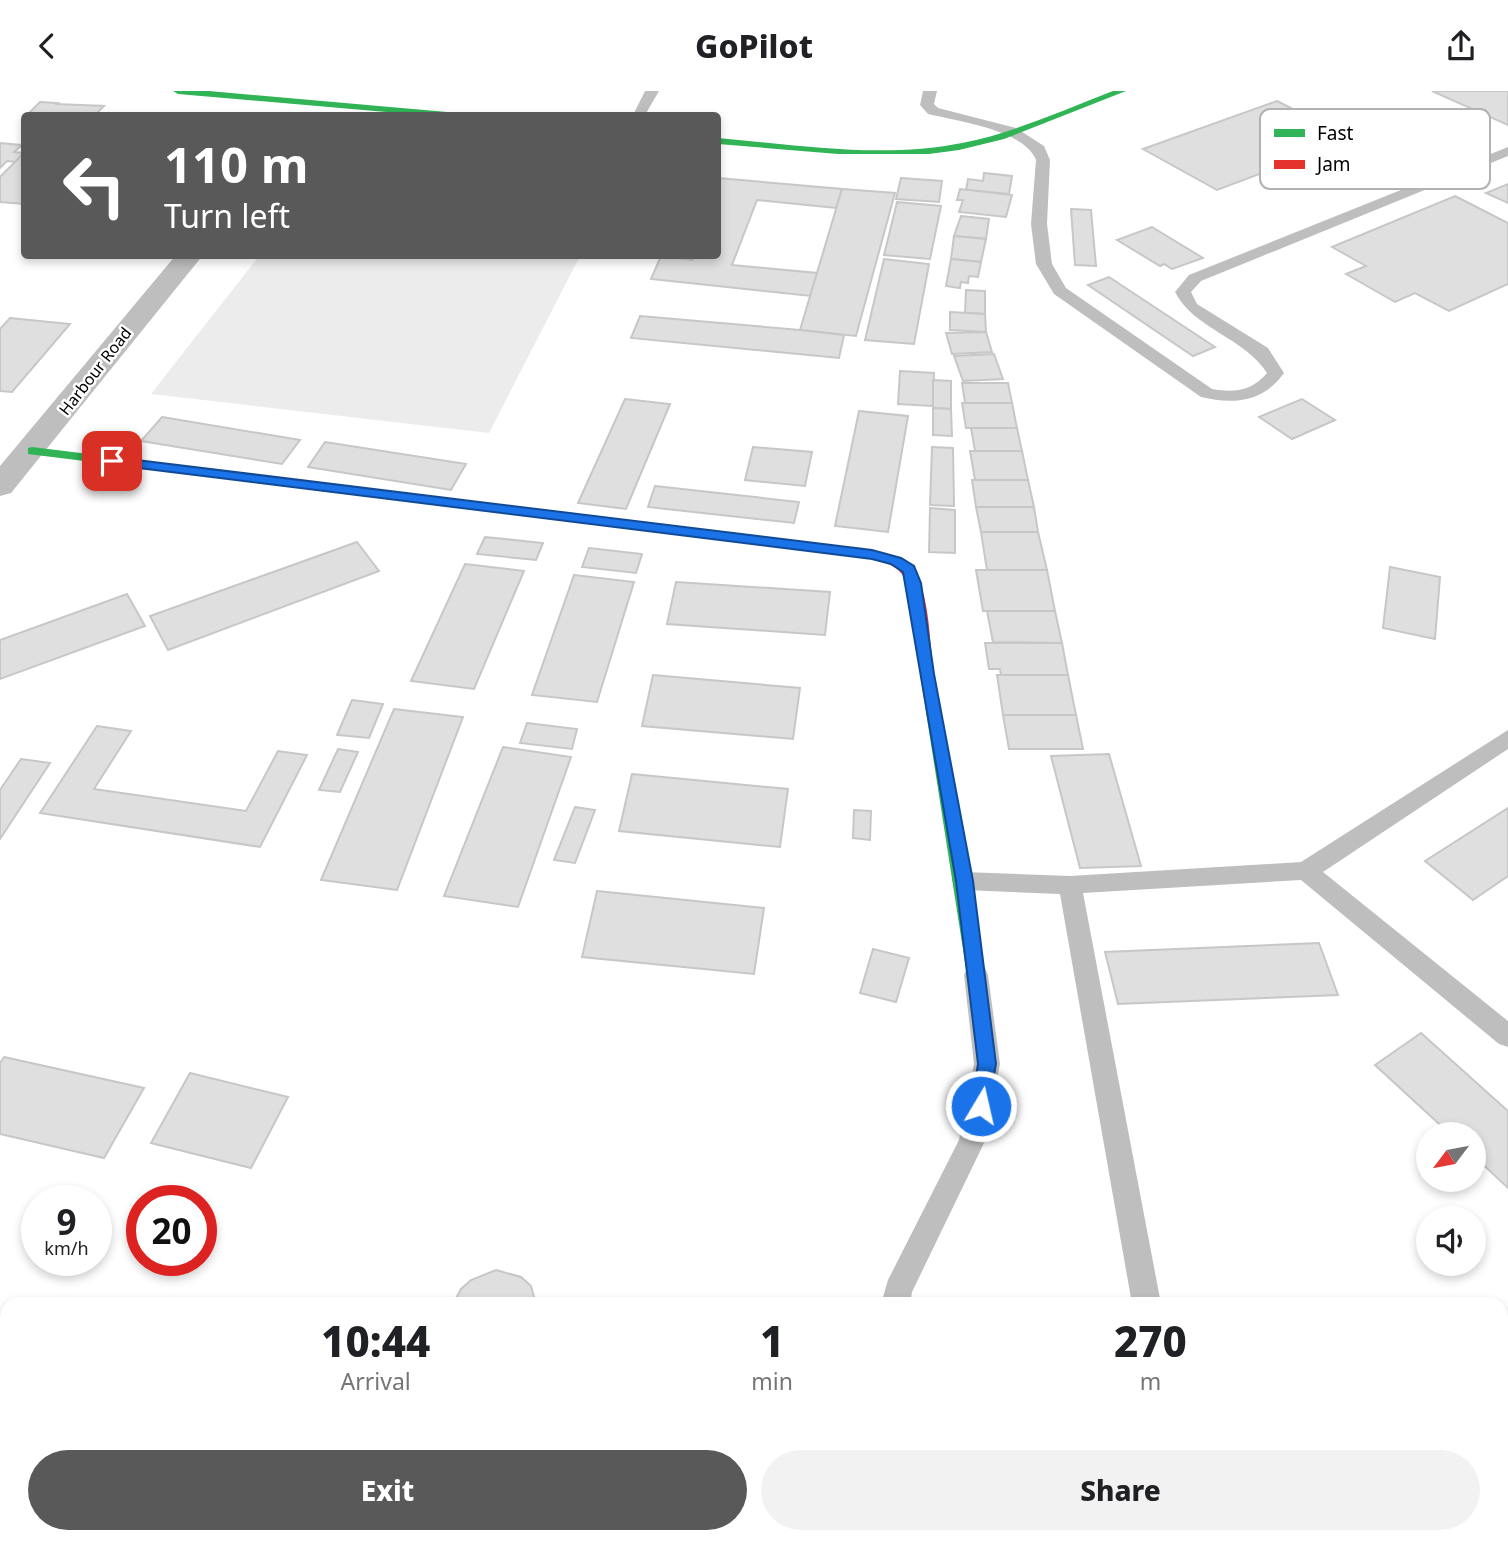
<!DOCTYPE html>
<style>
body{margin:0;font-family:"Noto Sans",sans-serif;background:#f2f2f2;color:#202124;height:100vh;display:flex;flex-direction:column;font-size:26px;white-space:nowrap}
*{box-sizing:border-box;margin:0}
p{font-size:23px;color:#757577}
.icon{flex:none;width:38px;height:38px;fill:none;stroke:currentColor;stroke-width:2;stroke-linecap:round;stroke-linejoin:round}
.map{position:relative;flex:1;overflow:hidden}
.panel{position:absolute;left:0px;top:1206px;width:1508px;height:247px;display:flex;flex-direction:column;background:#fff;border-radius:21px 21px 0 0;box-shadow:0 4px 10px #0003}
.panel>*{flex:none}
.guide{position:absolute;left:21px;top:21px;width:700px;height:147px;border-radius:7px;box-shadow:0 4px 10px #0003;background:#595959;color:#fff;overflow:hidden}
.needle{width:46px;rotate:238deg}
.buttons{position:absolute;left:1416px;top:1031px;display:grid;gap:14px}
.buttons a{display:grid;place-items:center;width:70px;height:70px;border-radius:50%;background:#fff;box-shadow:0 4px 10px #0003;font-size:35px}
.speed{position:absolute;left:21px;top:1094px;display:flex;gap:14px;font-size:35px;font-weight:700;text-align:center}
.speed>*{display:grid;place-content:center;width:91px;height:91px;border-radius:50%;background:#fff;box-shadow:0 4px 10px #0003;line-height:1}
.speed small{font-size:18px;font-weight:400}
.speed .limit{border:10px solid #d22;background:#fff;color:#111}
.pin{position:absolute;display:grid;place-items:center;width:60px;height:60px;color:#fff;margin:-30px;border-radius:14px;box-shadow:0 4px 10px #0006}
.me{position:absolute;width:77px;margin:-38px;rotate:9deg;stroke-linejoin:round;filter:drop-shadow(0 0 5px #0008)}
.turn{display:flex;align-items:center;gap:24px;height:147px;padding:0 28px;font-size:32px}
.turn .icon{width:91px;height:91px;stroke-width:2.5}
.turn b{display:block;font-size:49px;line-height:60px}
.eta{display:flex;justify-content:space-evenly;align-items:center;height:119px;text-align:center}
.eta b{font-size:42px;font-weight:800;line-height:49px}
.primary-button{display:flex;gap:14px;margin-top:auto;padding:14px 28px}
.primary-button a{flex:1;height:80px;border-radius:42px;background:#595959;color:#fff;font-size:28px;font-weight:800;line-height:80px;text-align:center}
.primary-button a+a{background:#f2f2f2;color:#202124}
header{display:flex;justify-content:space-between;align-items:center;height:91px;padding:0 28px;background:#fff;font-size:32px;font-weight:800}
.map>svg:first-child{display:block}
.green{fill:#ececec}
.building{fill:#dfdfdf;stroke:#c7c7c7;stroke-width:2}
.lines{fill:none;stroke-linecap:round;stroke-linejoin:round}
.lane{fill:#bebebe;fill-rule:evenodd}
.street{fill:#bebebe;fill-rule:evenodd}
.fast{fill:#30b455;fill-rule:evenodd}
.jam{fill:#e5322d;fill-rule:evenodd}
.route{fill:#1a73e8;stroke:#114b97;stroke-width:2}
.labels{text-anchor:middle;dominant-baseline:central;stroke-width:5;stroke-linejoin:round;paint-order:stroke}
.far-street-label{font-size:16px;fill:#000;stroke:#fff}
.key{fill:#fff;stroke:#b2b2b2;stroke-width:2}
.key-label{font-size:19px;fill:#000}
</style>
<header><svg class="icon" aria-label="back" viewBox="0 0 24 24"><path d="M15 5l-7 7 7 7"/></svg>GoPilot<svg class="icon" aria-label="share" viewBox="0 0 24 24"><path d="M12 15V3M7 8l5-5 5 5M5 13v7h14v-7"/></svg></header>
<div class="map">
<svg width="1508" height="1451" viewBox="0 0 1508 1451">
<rect width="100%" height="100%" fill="#fff"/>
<path class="green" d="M259,165V164L580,165L489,342L151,303Z"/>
<g class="building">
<path d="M1432,0H1508V34Z"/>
<path d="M1277,10L1352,48L1217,99L1143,58Z"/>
<path d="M40,11L57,12L55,13L104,15L95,24H27Z"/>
<path d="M0,52L22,54L14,61L24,62L16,71L7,70L0,77Z"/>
<path d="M24,62V113L0,111V86Z"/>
<path d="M984,82L1012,85L1009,103L966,99L968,88L983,90Z"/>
<path d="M718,87L842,98L836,117L757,109L732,174L817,182L811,205L651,188L661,165L693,169L694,164H718Z"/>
<path d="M901,87L942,90L939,111L896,108Z"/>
<path d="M1508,93V112L1486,102Z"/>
<path d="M842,98L895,102L856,245L800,239Z"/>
<path d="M960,98L1012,104L1006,126L959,121L963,109H957Z"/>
<path d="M1455,105L1508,132V193L1449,220L1415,202L1395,211L1346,183L1366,175L1332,156Z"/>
<path d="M897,111L941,115L930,168L884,164Z"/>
<path d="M1071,118L1091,119L1096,175L1075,174Z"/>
<path d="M961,125L989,128L986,148L954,145Z"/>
<path d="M1152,136L1203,167L1172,178L1164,173L1160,175L1117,149Z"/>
<path d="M954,145L986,148L981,171L951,168Z"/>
<path d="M884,168L929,173L914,253L865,249Z"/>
<path d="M951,168L981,171L978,186L969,185L968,192L961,191L960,197L946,195Z"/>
<path d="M1109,186L1215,256L1193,265L1088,194Z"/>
<path d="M966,199L985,200V223L965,222Z"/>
<path d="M950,221L985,223L986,241L950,239Z"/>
<path d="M640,225L800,239L844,244L839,267L631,247Z"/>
<path d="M10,227L70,233L12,301L0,300V238Z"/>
<path d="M986,241L992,261L952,263L946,242Z"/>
<path d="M994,263L1003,288L963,290L954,265Z"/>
<path d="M900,280L934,282L933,315L898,313Z"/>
<path d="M933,289L951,290V318L933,317Z"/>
<path d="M962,292H1008L1012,312H965Z"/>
<path d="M625,308L670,313L626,418L578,412Z"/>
<path d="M1302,308L1335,329L1292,348L1259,326Z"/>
<path d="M962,312H1012L1017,337H966Z"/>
<path d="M933,317L951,318L952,345L933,344Z"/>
<path d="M859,320L908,325L888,441L835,435Z"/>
<path d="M162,326L300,349L282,373L141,350Z"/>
<path d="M971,337H1017L1022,360H975Z"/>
<path d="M325,351L466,373L451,399L308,376Z"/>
<path d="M753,356L812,361L805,395L745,389Z"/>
<path d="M932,356L953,357L954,415L930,414Z"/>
<path d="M970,360H1022L1028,389H975Z"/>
<path d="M972,389H1028L1034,416H976Z"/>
<path d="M655,395L799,411L794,432L648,416Z"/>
<path d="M976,416H1034L1038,441H981Z"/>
<path d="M930,417L955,419V462L929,461Z"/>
<path d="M981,441H1038L1047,479H987Z"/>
<path d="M485,446L543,452L536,469L477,463Z"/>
<path d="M357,451L379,480L168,559L150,525Z"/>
<path d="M589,457L642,463L636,482L582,476Z"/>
<path d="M465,473L524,480L474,598L411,590Z"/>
<path d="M1390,476L1440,486L1435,548L1383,537Z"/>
<path d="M976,479H1047L1055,520H983Z"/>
<path d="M574,484L634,491L597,611L532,604Z"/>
<path d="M676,491L830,501L825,544L667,533Z"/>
<path d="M127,503L145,535L0,588V549Z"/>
<path d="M987,520H1055L1062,552L993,551Z"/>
<path d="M985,552H1062L1068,584H1001L1000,578H989Z"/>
<path d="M653,584L800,597L793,648L642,635Z"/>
<path d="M997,584H1068L1076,624H1003Z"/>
<path d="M352,609L383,613L369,647L337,644Z"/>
<path d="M394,618L463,626L397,799L321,789Z"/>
<path d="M1003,624H1076L1083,658H1009Z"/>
<path d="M527,632L577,638L572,658L520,652Z"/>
<path d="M97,635L131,640L94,698L246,720L278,660L307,664L260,756L40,722Z"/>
<path d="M503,656L571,666L518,816L444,805Z"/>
<path d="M338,658L358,661L340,701L319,699Z"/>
<path d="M1109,663L1141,775L1080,777L1051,665Z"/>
<path d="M21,668L50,672L0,748V699Z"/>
<path d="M632,683L788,698L780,756L619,740Z"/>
<path d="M575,716L595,719L575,772L554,769Z"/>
<path d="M1508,717V785L1473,809L1425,770Z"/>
<path d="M854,719L871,720L870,749L853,747Z"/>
<path d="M597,800L764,817L754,883L582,866Z"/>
<path d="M1319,852L1338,904L1118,913L1105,861Z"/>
<path d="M873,858L909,867L896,911L860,902Z"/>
<path d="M1421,942L1508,1020V1097L1474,1065V1043H1450L1375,974Z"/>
<path d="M4,966L144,997L104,1067L0,1043V972Z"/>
<path d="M190,982L288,1006L251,1077L151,1052Z"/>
<path d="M496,1179L521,1186L531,1195L536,1213H453L461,1198L471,1189Z"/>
<path d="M266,1446H317L305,1451H276Z"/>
<path d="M381,1446H472L470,1451H381Z"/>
<path d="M715,1446H808L807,1451H713Z"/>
</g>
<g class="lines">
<g class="lane">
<path d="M645,0H659L645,24H633Z"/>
<path d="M923,0H937L934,13L938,17L1016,37L1044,55L1050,69L1047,133L1052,173L1066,197L1212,298C1235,302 1252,300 1267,282C1244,246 1195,239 1175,201L1189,184L1508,56V65L1201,190L1191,201L1197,213L1268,257L1284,282C1263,311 1234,314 1201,306L1054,203L1036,173L1031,133L1036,69C1025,39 957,30 928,23L920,14Z"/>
<path d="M1508,639V658L1323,781L1508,930V956L1499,953L1301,789L1083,802L1161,1213H1132L1060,803L964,799L956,797L952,790L956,783L964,781L1070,785L1301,771Z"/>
<path d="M976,874L985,877L988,884L1000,973L985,1050L912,1201L910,1213H881L888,1189L959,1049L974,973L964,884L967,877Z"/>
<path d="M824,1446H856L855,1451H823Z"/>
<path d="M1174,1446H1206L1207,1451H1175Z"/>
</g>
<path class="street" d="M176,164H203L11,402L0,405V375Z"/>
<g class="fast">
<path d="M173,0H209L447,21L452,24H421L178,3Z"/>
<path d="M1113,0H1126L1004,48L959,59L929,63H838L718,53V47C798,54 882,68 962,52C1014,42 1063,19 1113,0Z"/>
<path d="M32,356L567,422L574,426L567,430L28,363V357Z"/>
<path d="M926,571L933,576L985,884L982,889L976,891L970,889L967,884L919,576Z"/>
</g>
<path class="jam" d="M567,422L871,460C883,462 897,464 907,472C930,491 929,548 933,576L926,581L919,576C916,551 917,501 901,482C894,473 882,471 871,468L562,429V423Z"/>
</g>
<path class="route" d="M112,366L872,459L901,467L914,475L921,492L934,583L973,790L996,973L987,1021L981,1023L974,1021L971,1015L978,973L956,790L903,481L891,473L872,468L107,373V367Z"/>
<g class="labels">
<g class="far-street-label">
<text transform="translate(95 280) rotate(-52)">Harbour Road</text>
</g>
</g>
<rect x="1260" y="18" width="230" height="80" rx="10" class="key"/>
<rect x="1274" y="38" width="31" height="8" fill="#30b455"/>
<rect x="1274" y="69" width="31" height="9" fill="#e5322d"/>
<g class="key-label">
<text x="1317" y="49">Fast</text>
<text x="1317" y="80">Jam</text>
</g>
</svg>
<div class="buttons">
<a><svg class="needle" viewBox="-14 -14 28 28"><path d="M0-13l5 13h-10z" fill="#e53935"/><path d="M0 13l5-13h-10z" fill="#757577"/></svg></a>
<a><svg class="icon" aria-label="sound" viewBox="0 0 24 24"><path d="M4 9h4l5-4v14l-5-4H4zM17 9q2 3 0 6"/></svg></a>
</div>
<div class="speed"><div>9<small>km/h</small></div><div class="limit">20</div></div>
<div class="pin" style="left:112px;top:370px;background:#d93025"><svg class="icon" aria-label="arrive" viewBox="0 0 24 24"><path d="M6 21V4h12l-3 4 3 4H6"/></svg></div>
<svg class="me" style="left:981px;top:1015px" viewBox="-20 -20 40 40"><circle r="17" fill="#1a73e8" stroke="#fff" stroke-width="3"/><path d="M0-11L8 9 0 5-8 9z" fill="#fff"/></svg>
<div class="guide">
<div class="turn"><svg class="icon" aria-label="left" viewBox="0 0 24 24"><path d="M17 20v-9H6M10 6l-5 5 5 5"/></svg><div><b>110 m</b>Turn left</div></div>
</div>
<section class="panel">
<div class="eta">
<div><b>10:44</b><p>Arrival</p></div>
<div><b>1</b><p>min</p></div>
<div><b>270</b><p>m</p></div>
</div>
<div class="primary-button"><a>Exit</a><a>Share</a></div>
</section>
</div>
